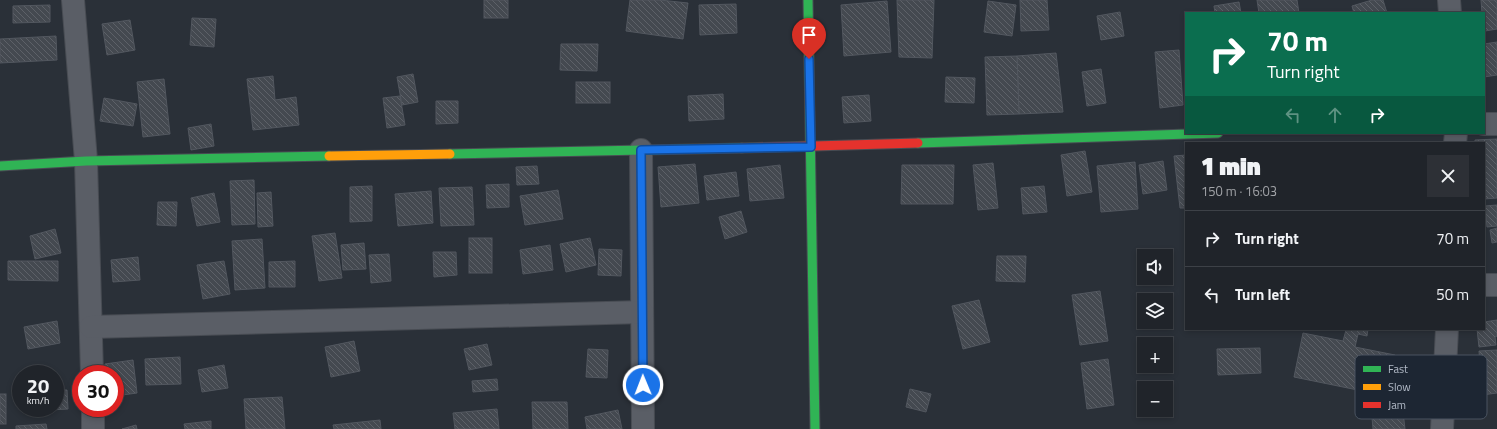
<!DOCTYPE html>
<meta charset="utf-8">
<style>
body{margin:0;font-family:"Titillium Web",sans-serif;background:#2d3036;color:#f1f3f6;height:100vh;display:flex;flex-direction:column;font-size:15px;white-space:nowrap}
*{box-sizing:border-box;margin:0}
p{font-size:13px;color:#a2a4a8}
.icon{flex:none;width:22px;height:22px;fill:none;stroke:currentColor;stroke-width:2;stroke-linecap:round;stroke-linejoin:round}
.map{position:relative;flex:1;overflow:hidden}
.details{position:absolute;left:1185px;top:142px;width:300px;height:188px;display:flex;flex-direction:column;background:#20242a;border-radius:0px;box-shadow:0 2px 6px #0003,0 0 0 1px #3d4147}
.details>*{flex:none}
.top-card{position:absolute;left:1185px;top:12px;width:300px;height:122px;border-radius:0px;box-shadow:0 2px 6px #0003,0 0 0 1px #3d4147;background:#0b6e4f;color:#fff;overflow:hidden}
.buttons{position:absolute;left:1137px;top:249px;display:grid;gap:8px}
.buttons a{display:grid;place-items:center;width:36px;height:36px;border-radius:0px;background:#20242a;box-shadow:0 2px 6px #0003,0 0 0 1px #3d4147;font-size:20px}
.speed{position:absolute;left:12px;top:365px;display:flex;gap:8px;font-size:20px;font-weight:700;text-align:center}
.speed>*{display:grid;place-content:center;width:52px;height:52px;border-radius:50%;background:#20242a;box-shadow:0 2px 6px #0003,0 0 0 1px #3d4147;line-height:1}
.speed small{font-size:10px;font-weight:400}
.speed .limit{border:6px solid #d22;background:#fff;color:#111}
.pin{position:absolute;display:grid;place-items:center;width:34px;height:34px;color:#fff;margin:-41px -17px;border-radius:50% 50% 50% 0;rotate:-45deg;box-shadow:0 0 4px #0007}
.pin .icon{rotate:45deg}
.me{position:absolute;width:44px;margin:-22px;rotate:359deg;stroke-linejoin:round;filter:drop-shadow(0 0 3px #0008)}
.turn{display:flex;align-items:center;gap:14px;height:84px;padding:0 16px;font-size:18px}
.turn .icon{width:52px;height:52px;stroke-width:2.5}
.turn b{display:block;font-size:28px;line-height:34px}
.lanes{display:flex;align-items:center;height:38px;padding:0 16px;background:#0003;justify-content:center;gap:20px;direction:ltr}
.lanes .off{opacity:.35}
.round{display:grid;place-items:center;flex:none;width:42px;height:42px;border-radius:0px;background:#2d3036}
.head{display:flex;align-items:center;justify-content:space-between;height:68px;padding:0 16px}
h1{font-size:24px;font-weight:800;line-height:30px}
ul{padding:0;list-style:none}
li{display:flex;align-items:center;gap:12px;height:56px;padding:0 16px;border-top:1px solid #3d4147}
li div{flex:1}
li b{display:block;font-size:15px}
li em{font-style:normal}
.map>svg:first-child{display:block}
.building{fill:url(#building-back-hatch);stroke:#52575f}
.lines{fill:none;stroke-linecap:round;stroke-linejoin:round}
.street-casing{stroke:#484c53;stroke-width:24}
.fast-casing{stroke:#484c53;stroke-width:11}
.slow-casing{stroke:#484c53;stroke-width:11}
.jam-casing{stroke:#484c53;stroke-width:11}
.street{stroke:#5a5e66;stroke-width:22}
.fast{stroke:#30b455;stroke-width:9}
.slow{stroke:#ff9f0a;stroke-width:9}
.jam{stroke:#e5322d;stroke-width:9}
.route-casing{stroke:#114b97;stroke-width:10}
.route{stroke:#1a73e8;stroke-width:7}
.key{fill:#1d2633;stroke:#4a5360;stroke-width:1}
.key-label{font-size:11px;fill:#b4bcc9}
</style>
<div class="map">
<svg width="1497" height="429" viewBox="0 0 1497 429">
<defs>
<pattern id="building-back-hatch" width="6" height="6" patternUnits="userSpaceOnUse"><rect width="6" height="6" fill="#444950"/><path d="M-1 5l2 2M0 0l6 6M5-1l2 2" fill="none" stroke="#5d6168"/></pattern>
</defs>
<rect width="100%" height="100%" fill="#2a3038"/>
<g class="building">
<rect x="484" y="0" width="24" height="18"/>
<path d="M630,0H660L688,3L683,39L626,31Z"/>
<path d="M897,0H934L932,58L899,57Z"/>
<path d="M1020,0H1047L1049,30L1021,31Z"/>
<path d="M1257,0H1297L1299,13H1259Z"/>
<path d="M1372,0H1383L1387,13H1354L1352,6Z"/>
<path d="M1481,0H1497V29L1485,31L1484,13H1482Z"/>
<path d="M887,1L891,52L844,56L841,5Z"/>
<path d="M988,1L1016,5L1012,36L984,32Z"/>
<path d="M1239,2L1241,13H1215L1214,6Z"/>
<path d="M736,4L737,33L700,35L699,5Z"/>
<path d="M50,5V22L13,23V6Z"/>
<path d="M1120,12L1124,36L1101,40L1097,16Z"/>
<path d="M192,18L216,19L214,47L190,45Z"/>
<path d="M130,20L135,50L107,55L102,24Z"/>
<path d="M56,36L57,60L0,63V39Z"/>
<path d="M1497,42V75L1484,77V44Z"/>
<path d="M561,44H598L597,71L560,70Z"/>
<path d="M1179,50L1183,105L1160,108L1155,52Z"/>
<path d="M1056,53L1063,112L1019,114L1017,56Z"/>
<path d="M1017,56L1019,114L987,115L985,57Z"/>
<path d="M1101,69L1106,103L1087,106L1082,72Z"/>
<path d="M413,74L418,102L402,105L397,77Z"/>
<path d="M273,76L275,100L296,97L299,125L253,130L247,79Z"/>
<path d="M946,77L975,78L974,103L945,102Z"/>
<path d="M164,79L170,134L143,137L137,82Z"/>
<rect x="576" y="82" width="34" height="21"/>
<path d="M723,94L724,119L689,121L688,96Z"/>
<path d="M869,95L871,121L844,123L842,97Z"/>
<path d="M400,96L405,125L387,128L383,98Z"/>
<path d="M104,98L137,104L133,126L100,121Z"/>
<path d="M436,101H458V123L436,124Z"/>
<path d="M211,124L214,146L191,150L188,128Z"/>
<path d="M1497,139V198L1484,199V143H1475V140Z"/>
<path d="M1085,151L1092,192L1067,196L1061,155Z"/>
<path d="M1186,155V208H1180L1174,156Z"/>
<path d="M1163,161L1167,190L1143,194L1139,165Z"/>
<path d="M1135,162L1138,209L1101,212L1097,166Z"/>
<path d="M993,163L998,208L978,210L973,165Z"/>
<path d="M695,164L699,203L661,207L658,167Z"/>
<path d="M780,165L784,198L750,201L747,169Z"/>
<path d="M902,165H954L953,204H901Z"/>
<path d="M537,166L539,184L517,185L516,167Z"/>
<path d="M736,172L739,196L707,200L704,176Z"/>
<path d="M254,180L255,224L232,225L230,181Z"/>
<path d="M509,184V207L487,208L486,185Z"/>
<path d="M372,186V221L350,222V187Z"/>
<path d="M1044,186L1047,212L1023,214L1021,188Z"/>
<path d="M472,187L474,225L441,226L439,188Z"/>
<path d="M558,190L563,219L525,225L520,196Z"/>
<path d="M431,191L433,223L398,226L395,194Z"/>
<path d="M271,192L273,226L258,227L257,193Z"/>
<path d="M214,193L220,222L197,226L191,198Z"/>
<path d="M158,202H177L176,226L157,225Z"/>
<path d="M1497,205V226L1487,227L1485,206Z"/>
<path d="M741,211L747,232L725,239L719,217Z"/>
<path d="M1497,228V242L1492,243L1490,230Z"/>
<path d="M55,229L61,253L35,259L30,236Z"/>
<path d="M335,233L342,278L319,281L312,236Z"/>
<rect x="469" y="238" width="23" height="35"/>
<path d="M590,238L596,265L566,272L560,244Z"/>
<path d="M262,239L265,288L235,290L232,241Z"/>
<path d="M364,243L366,269L343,270L341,245Z"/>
<path d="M550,245L553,270L523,274L520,250Z"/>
<path d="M599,249L622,250L621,276L598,275Z"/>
<path d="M433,252H456L457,275L434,277Z"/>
<path d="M389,254L391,281L371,283L369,255Z"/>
<path d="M997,256H1026L1025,282L996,281Z"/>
<path d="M138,257L140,280L113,282L111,260Z"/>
<path d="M8,261H58V281L8,280Z"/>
<path d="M224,261L230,294L203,299L197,265Z"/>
<path d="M295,261V287H269V262Z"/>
<path d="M1100,291L1108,341L1080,345L1072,295Z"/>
<path d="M979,300L990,342L963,349L952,306Z"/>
<path d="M1497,320V336L1495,337L1496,345L1479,347L1477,329H1484V322Z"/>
<path d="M57,321L60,343L28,349L24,327Z"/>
<path d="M1339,329H1368L1367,336L1358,334L1355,347L1395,355L1387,396L1294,377L1303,333L1343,341L1346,330Z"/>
<path d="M354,341L360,371L331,377L325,347Z"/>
<path d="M487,344L492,365L469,370L464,349Z"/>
<path d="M1260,348L1261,373L1218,375L1217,349Z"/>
<path d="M588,349L608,350L607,378L586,377Z"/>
<path d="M1497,350V393L1482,395L1479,351Z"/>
<path d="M180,357L181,384L146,385L145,359Z"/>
<path d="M1108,359L1114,405L1087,409L1081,363Z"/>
<path d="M133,360L137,393L115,396V374H106L105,364Z"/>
<path d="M224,365L228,388L202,392L198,370Z"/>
<path d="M497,379L498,390L473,392L472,381Z"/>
<path d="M910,389L931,394L926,412L906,407Z"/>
<path d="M55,390H67L68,409L50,410V408H55Z"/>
<rect x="0" y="394" width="6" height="30"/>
<path d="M282,397L285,429H246L244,399Z"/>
<path d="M532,402H567L568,429H533Z"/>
<path d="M1402,403L1405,429H1373L1371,406Z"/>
<path d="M497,409L499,429H455L453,413Z"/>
<path d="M618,410L622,429H587L585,417Z"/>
<path d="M380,420L381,429H334L333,425Z"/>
<path d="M211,421V429H185L184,424Z"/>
<path d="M46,424L47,429H16V426Z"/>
<path d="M136,425L137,429H122Z"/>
</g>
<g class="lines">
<g class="street-casing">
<g id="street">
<path d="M73,0L86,161L92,374"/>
<path d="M1449,0L1450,13"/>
<path d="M1484,124H1497"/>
<path d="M1455,143L1456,133"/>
<path d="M641,150L643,429"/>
<path d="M1484,285H1497"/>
<path d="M91,327L642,312"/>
<path d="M93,408V429"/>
<path d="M1442,429L1447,329"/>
</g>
</g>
<g class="fast-casing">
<g id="fast">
<path d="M808,0L815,429"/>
<path d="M918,143L1218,133"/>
<path d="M450,154L742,148"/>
<path d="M0,166L86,161L329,156"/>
</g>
</g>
<g class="slow-casing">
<path id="slow" d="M329,156L450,154"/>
</g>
<g class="jam-casing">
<path id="jam" d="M742,148L918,143"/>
</g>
<use href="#street" class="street"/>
<use href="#fast" class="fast"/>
<use href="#slow" class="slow"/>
<use href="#jam" class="jam"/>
</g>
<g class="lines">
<g class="route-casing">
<path id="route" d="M643,385L641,150L811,147L809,59"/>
</g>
<use href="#route" class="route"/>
</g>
<rect x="1355" y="355" width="132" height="64" rx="6" class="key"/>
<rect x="1363" y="366" width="18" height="6" fill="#30b455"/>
<rect x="1363" y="384" width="18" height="6" fill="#ff9f0a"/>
<rect x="1363" y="402" width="18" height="6" fill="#e5322d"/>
<g class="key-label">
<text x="1388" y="373">Fast</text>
<text x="1388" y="391">Slow</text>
<text x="1388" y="409">Jam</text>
</g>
</svg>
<div class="buttons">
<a><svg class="icon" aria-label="sound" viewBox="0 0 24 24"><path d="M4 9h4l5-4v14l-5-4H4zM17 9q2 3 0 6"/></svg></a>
<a><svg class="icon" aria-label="layers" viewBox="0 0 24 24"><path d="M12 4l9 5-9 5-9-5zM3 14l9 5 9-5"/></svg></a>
<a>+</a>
<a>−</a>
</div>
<div class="speed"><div>20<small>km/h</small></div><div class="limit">30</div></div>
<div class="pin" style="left:809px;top:59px;background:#d93025"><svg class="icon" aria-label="arrive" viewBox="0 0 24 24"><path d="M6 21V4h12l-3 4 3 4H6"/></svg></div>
<svg class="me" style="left:643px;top:385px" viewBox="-20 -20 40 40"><circle r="17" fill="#1a73e8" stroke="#fff" stroke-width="3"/><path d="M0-11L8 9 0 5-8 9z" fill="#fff"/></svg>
<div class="top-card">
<div class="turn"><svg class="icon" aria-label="right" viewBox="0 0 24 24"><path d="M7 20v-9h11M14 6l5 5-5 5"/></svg><div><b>70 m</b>Turn right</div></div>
<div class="lanes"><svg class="icon off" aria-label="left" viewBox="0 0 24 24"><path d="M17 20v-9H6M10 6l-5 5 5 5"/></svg><svg class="icon off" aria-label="ahead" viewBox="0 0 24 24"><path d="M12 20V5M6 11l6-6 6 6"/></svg><svg class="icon" aria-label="right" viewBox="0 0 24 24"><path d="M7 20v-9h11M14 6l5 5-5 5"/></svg></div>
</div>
<section class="details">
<div class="head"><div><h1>1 min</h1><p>150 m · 16:03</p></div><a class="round"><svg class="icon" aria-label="close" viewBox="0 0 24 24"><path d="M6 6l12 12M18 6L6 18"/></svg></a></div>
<ul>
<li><svg class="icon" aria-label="right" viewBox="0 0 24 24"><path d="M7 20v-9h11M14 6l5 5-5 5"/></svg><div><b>Turn right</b></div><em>70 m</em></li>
<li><svg class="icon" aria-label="left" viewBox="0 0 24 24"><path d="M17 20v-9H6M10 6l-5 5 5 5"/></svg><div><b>Turn left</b></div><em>50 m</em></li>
</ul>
</section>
</div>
